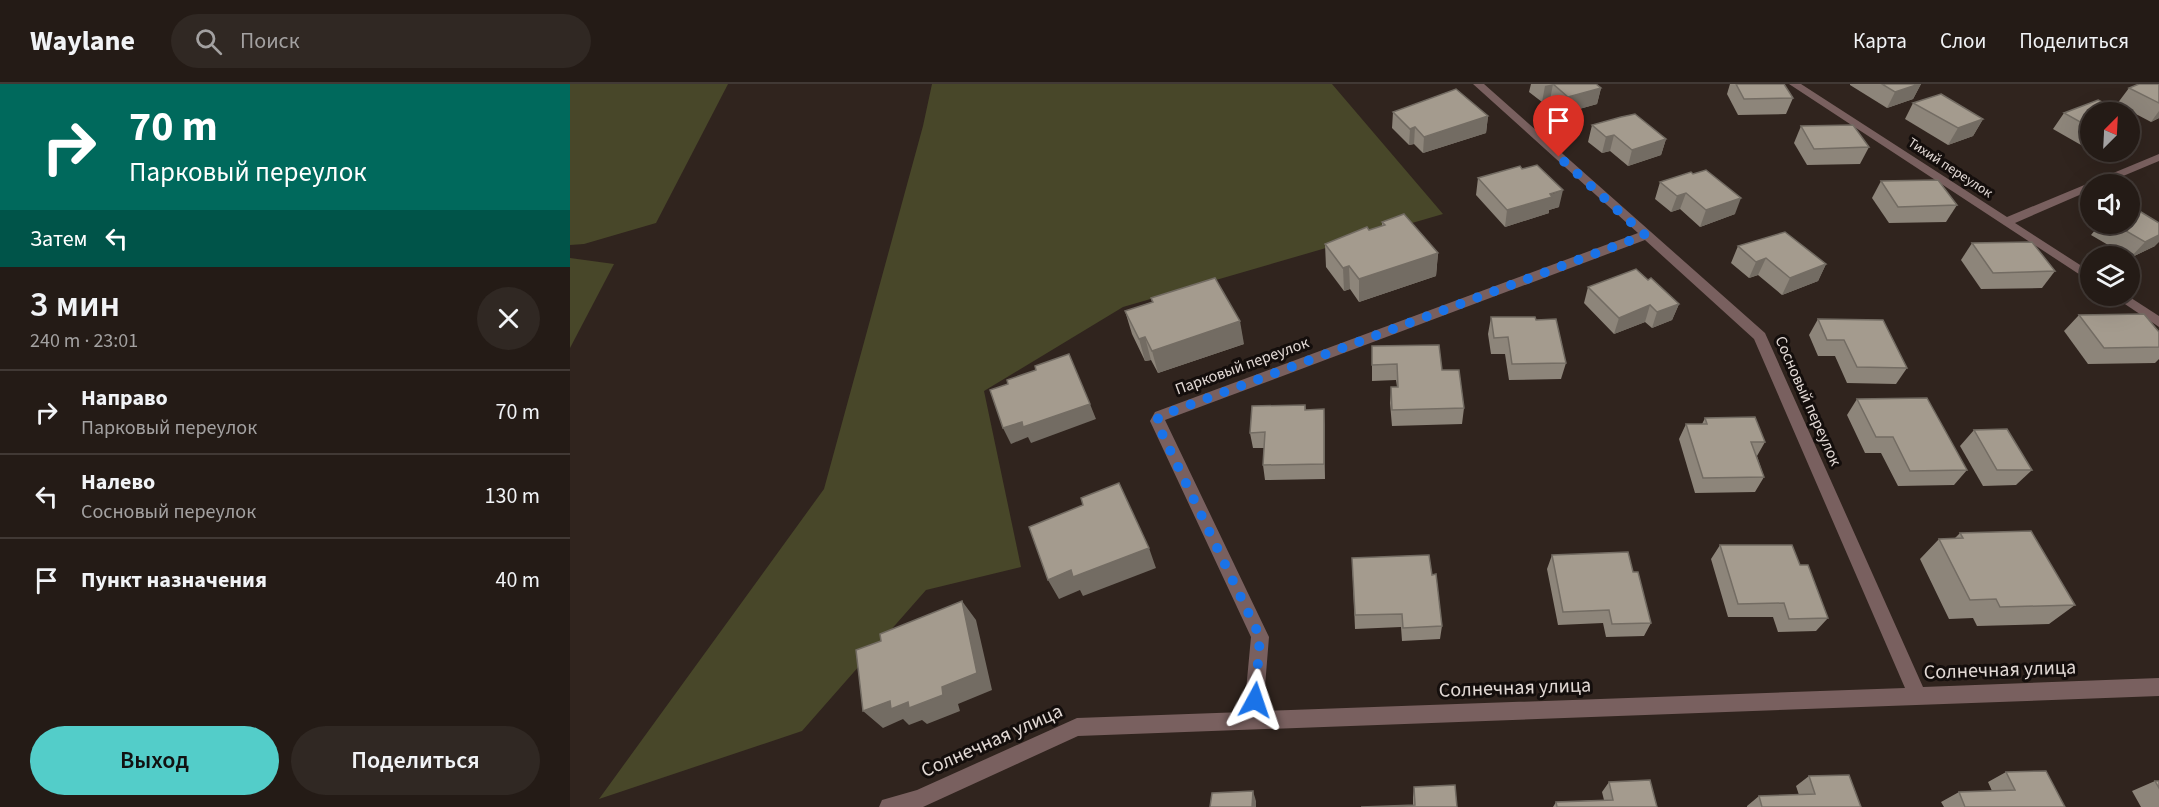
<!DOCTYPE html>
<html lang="ru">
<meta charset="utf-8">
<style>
body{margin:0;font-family:"Source Sans 3",sans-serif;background:#302823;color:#f1f3f6;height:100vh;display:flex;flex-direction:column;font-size:22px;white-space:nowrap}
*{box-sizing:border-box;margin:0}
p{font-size:20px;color:#a3a1a1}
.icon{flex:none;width:33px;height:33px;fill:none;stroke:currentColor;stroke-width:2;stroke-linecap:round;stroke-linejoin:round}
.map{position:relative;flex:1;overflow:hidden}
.panel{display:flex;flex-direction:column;background:#241b16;width:570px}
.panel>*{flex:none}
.guide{background:#00695c;color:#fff;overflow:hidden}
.needle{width:39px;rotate:24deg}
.controls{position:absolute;left:1510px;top:18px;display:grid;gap:12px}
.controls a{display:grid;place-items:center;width:60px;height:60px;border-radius:50%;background:#241b16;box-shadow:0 6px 24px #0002,0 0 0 2px #413935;font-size:30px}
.pin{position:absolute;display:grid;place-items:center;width:51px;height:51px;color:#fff;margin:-62px -26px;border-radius:50% 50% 50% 0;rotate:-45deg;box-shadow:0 0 6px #0007}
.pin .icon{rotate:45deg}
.me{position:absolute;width:66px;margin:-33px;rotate:5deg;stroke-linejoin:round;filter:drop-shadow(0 0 4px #0008)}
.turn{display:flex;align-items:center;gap:21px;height:126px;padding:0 30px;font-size:27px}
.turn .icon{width:78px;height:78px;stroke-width:2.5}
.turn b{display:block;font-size:42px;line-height:51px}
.then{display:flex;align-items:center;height:57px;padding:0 30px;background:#0003;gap:12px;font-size:22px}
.round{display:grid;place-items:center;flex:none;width:63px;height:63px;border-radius:32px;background:#302823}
.head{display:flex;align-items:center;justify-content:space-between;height:102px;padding:0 30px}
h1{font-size:36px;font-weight:600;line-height:45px}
.button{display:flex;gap:12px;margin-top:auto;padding:12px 30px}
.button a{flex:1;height:69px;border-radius:36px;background:#53cdc9;color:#111;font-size:24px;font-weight:600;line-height:69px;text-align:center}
.button a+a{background:#302823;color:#f1f3f6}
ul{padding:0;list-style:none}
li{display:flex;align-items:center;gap:18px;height:84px;padding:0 30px;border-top:2px solid #413935}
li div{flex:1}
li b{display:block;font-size:22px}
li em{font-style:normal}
header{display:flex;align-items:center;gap:36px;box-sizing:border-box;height:84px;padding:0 30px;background:#241b16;border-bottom:2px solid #413935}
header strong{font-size:28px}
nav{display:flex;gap:33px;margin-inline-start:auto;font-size:21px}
.search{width:420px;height:54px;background:#302823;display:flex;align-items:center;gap:15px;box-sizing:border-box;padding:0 21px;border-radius:33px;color:#a3a1a1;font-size:22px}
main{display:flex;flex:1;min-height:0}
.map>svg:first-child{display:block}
.green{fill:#484729}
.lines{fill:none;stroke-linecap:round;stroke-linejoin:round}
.minor{fill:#79605f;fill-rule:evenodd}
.wall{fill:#8d857a}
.shaded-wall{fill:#736c63}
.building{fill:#a49b8e;stroke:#736c63;stroke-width:1.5}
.route{stroke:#1a73e8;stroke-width:10;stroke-dasharray:0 18}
.labels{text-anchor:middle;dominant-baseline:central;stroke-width:6;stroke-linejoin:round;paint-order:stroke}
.far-street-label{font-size:14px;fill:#e2d9d5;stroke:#140e0c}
.street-label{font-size:16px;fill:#e2d9d5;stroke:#140e0c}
.near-street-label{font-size:20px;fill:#e2d9d5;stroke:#140e0c}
</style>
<header>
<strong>Waylane</strong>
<div class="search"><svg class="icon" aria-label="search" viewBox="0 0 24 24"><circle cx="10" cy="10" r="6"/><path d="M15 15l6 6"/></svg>Поиск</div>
<nav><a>Карта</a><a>Слои</a><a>Поделиться</a></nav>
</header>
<main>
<section class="panel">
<div class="guide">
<div class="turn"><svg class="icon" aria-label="right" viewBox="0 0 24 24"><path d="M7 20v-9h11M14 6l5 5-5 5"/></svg><div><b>70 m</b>Парковый переулок</div></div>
<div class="then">Затем<svg class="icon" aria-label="left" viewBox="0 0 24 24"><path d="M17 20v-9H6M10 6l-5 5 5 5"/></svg></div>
</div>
<div class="head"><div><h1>3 мин</h1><p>240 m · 23:01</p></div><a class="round"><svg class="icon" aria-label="close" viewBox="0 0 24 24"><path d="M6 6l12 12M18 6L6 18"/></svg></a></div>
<ul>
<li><svg class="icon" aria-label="right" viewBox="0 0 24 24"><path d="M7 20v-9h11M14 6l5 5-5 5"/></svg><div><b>Направо</b><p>Парковый переулок</p></div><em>70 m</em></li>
<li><svg class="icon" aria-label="left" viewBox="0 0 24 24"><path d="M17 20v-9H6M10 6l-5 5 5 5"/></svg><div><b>Налево</b><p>Сосновый переулок</p></div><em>130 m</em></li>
<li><svg class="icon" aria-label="arrive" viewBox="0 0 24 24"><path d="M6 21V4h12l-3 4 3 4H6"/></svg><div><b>Пункт назначения</b></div><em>40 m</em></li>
</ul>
<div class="button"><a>Выход</a><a>Поделиться</a></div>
</section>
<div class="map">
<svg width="1589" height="723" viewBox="0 0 1589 723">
<rect width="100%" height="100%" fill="#30241e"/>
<g class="green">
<path d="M0,0H158L86,139L14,160L0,161Z"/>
<path d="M362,0H762L873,130L553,223L414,307L451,483L356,506L232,647L29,715L254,405L353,42Z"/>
<path d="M0,174L44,180L0,264Z"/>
</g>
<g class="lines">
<g class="minor">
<path d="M903,0H914L1195,249L1353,603L1589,594V612L508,652L353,723H309L312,716L347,706L507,634L674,628L681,553L580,337L585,328L1068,149ZM1075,156L1184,255L1335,604L693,627L699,553L595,336Z"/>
<path d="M1219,0H1231L1437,133L1589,70V77L1534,100H1521V106L1445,139L1521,188V198Z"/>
<path d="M1543,212H1558L1589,232V243Z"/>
</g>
</g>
<g class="wall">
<path d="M961,0H1026L1031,4L1027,20L995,29L980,16L972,18L959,8Z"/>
<path d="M1160,0H1214L1223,14L1216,30L1168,31L1157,10Z"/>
<path d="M1280,0H1351L1343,15L1317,24L1280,1Z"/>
<path d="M1589,0V34L1581,38L1547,20L1559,4Z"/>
<path d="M1343,19L1413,35L1403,52L1378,61L1335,35Z"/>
<path d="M823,28L918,32L916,49L853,69L844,60L839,61L822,44Z"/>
<path d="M1521,28V64L1518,65L1483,45L1494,29Z"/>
<path d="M1022,41L1096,55L1091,71L1058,82L1040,67L1032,69L1018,58Z"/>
<path d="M1231,42L1299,63L1290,80L1237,81L1224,59Z"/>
<path d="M908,94L989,123L979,126V129L935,143L906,111Z"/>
<path d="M1311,97L1387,121L1376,138L1319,139L1302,114Z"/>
<path d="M1090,98L1165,130L1130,143L1110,125L1101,128L1085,115Z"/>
<path d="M812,138L868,169L866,192L789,218L780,205L774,207L756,183L755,160L812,142Z"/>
<path d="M1530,140H1560L1585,162L1560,174V172H1557L1521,151Z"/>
<path d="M1402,159L1485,187L1472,204L1411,205L1391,176Z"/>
<path d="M1168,162L1256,180L1248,197L1212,211L1188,191L1179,194L1161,179Z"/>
<path d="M1078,196L1109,220L1102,236L1082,244L1075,238L1044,250L1014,219L1018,203Z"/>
<path d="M581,214L674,260L588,289L581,276L575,277L562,250L555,227L582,218Z"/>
<path d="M1509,231L1589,248V275L1585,279L1518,280L1494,247Z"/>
<path d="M921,233L966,236L996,279L991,295L939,296L935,270H921L918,250Z"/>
<path d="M1248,235L1337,284L1326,300L1277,299L1265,272H1248L1239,251Z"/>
<path d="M802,262L872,286L894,324L892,340L822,342L820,319L821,303H827L826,296L802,297Z"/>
<path d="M1287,315L1397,386L1384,401L1328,402L1311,369H1295L1277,331Z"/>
<path d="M735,321L736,326L755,341V395L695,396L693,381L694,364H683L680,349Z"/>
<path d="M1135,334L1195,358L1187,372L1194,393L1185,408L1125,409L1109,355L1116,340H1132Z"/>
<path d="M1404,346L1462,386L1446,401L1413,402L1390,362Z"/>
<path d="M1390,449L1505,521L1479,540L1407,542L1403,534L1379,535L1350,475L1369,455H1384Z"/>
<path d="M1150,461L1230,481L1258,534L1246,547L1208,548L1203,533H1158L1141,475Z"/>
<path d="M982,471L1063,488L1081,539L1074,552L1036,553L1033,539L988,541L977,485Z"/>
<path d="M782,474L862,491L872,542L870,555L832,557L831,543L785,545Z"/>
<path d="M1436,688L1495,723H1374L1371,718L1389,708L1422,707L1418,698Z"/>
<path d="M1239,692L1291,723H1177V722L1189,712L1229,711L1226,702Z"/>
<path d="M1585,697H1589V723H1571L1562,707Z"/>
<path d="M1039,698L1087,723H983L986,718L1034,716L1032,708Z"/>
<path d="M844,703L887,723L843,721V713Z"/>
</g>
<g class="shaded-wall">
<path d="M983,0L980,16L972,18L975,2Z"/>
<path d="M1349,0H1351L1343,15L1317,24L1325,8Z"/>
<path d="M1031,4L1027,20L995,29L998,13Z"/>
<path d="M1589,27V34L1581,38Z"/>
<path d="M918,32L916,49L853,69L854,53Z"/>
<path d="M1413,35L1403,52L1378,61L1388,44Z"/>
<path d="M845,43L844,60L839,61L840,45Z"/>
<path d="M1044,51L1040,67L1032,69L1036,53Z"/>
<path d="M1096,55L1091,71L1058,82L1062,66Z"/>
<path d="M993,106L989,123L979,126V129L935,143L937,126Z"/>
<path d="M1116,109L1110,125L1101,128L1107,112Z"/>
<path d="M1171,114L1165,130L1130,143L1136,126Z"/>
<path d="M1589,151V158L1585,162L1560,174L1575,158Z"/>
<path d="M868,169L866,192L789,218V195Z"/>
<path d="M1196,174L1188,191L1179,194L1186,178Z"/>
<path d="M1256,180L1248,197L1212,211L1220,194Z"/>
<path d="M779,182L780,205L774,207L773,184Z"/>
<path d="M1109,220L1102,236L1082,244L1087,228Z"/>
<path d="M1080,221L1075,238L1044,250L1049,234Z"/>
<path d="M670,237L674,260L588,289L582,267Z"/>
<path d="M575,253L581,276L575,277L569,255Z"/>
<path d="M520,320L526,335L461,359L458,353L441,360L433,344L452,338Z"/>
<path d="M754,325L755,341V395L754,380Z"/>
<path d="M579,464L586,484L513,512L510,506L489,515L478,496L501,486Z"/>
<path d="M392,517L406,536L422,606L388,620L390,627L357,640L352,636L339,641L333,635L313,644L293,627L320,617L372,603Z"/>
<path d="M683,707L686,717V723H682Z"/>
</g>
<g class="building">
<path d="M983,0H1026L1031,4L998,13Z"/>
<path d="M1166,0H1214L1223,14L1174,15Z"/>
<path d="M1312,0H1349L1325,8Z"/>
<path d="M1569,0H1589V19L1559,4Z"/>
<path d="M886,5L918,32L854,53L845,43L840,45L823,28Z"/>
<path d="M1371,10L1413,35L1388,44L1343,19Z"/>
<path d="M1528,16L1551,28H1521V44L1494,29Z"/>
<path d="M1065,30L1096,55L1062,66L1044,51L1036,53L1022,41L1051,33Z"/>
<path d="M1283,41L1299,63L1244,65L1231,42Z"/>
<path d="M967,81L993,106L980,110L982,113L937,126L908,94L950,82L952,85Z"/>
<path d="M1136,86L1171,114L1136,126L1116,109L1107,112L1090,98L1121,88L1123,90Z"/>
<path d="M1368,96L1387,121L1328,123L1311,97Z"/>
<path d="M1566,125L1589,139V151L1575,158L1544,140H1560V128Z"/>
<path d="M834,130L868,169L789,195L779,182L773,184L755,160L797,143L799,146L815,141L812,138Z"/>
<path d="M1215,148L1256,180L1220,194L1196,174L1186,178L1168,162Z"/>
<path d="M1462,158L1485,187L1423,189L1402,159Z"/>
<path d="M1066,185L1078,196L1081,194L1109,220L1087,228L1080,221L1049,234L1018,203Z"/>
<path d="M645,194L670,237L582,267L575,253L569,255L555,227L583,218L581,214Z"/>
<path d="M1574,230L1589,248V263L1534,264L1509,231Z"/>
<path d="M921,233H965L966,236L986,235L996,279L942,280L938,253L924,254Z"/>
<path d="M1248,235L1313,236L1337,284L1287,283L1274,256H1257Z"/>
<path d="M869,261L872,286H889L894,324L822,326L821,303H828L827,280L802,281V262Z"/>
<path d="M499,270L520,320L453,343L452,338L433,344L420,306L438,300L437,296L466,286L465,282Z"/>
<path d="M1357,314L1397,386L1340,387L1323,353H1306L1287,315Z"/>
<path d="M735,321V326L754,325V380L693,381L695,348L680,349L682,322Z"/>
<path d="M1185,333L1195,358H1181L1194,393L1133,394L1116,340H1137L1135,334Z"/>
<path d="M1437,345L1462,386H1427L1404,346Z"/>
<path d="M549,399L579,464L503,493L501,486L478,496L459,443L513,421L511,414Z"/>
<path d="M1461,447L1505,521L1430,523L1426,515L1400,516L1369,455L1393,454L1390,449Z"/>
<path d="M1150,461H1222L1230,481H1238L1258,534L1219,535L1214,519L1168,520Z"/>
<path d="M1058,468L1063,488H1068L1081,539L1042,540L1039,526L993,528L982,471Z"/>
<path d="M859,471L862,491L866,490L872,542L833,544L832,530L785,531L782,474Z"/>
<path d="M392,517L407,589L372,603L373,611L339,624L338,618L321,625L320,617L293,627L286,566L311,557L310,550Z"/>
<path d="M1476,687L1495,723H1395L1389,708L1445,706L1436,688Z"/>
<path d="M1279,691L1291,723H1192L1189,712L1245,710L1239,692Z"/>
<path d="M1080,696L1087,723H987L986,718L1043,716L1039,698Z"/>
<path d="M1585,697H1589V704Z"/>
<path d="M885,701L887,723H791L845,721L844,703Z"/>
<path d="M683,707L682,723H640L642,709Z"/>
</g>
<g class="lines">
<path class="route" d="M685,616L690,553L586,337L590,332L1075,151L989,73"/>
</g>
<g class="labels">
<g class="far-street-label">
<text transform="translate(1380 84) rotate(33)">Тихий переулок</text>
</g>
<g class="street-label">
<text transform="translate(672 282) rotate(-20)">Парковый переулок</text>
<text transform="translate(1238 317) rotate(66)">Сосновый переулок</text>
</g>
<g class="near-street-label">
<text transform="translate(1430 586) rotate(-2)">Солнечная улица</text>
<text transform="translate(945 604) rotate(-2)">Солнечная улица</text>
<text transform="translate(422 657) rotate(-24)">Солнечная улица</text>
</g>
</g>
</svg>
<div class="controls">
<a><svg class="needle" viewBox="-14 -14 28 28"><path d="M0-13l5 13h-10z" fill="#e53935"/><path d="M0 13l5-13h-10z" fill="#a3a1a1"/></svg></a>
<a><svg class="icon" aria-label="sound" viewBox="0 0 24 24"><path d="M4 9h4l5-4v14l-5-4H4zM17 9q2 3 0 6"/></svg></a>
<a><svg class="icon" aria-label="layers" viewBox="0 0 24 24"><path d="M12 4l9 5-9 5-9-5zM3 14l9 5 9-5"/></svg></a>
</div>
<div class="pin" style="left:989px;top:73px;background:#d93025"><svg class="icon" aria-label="arrive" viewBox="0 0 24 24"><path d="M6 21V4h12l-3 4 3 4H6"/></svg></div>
<svg class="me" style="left:685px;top:616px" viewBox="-20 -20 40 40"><path d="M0-17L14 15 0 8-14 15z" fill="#1a73e8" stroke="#fff" stroke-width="4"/></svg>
</div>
</main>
